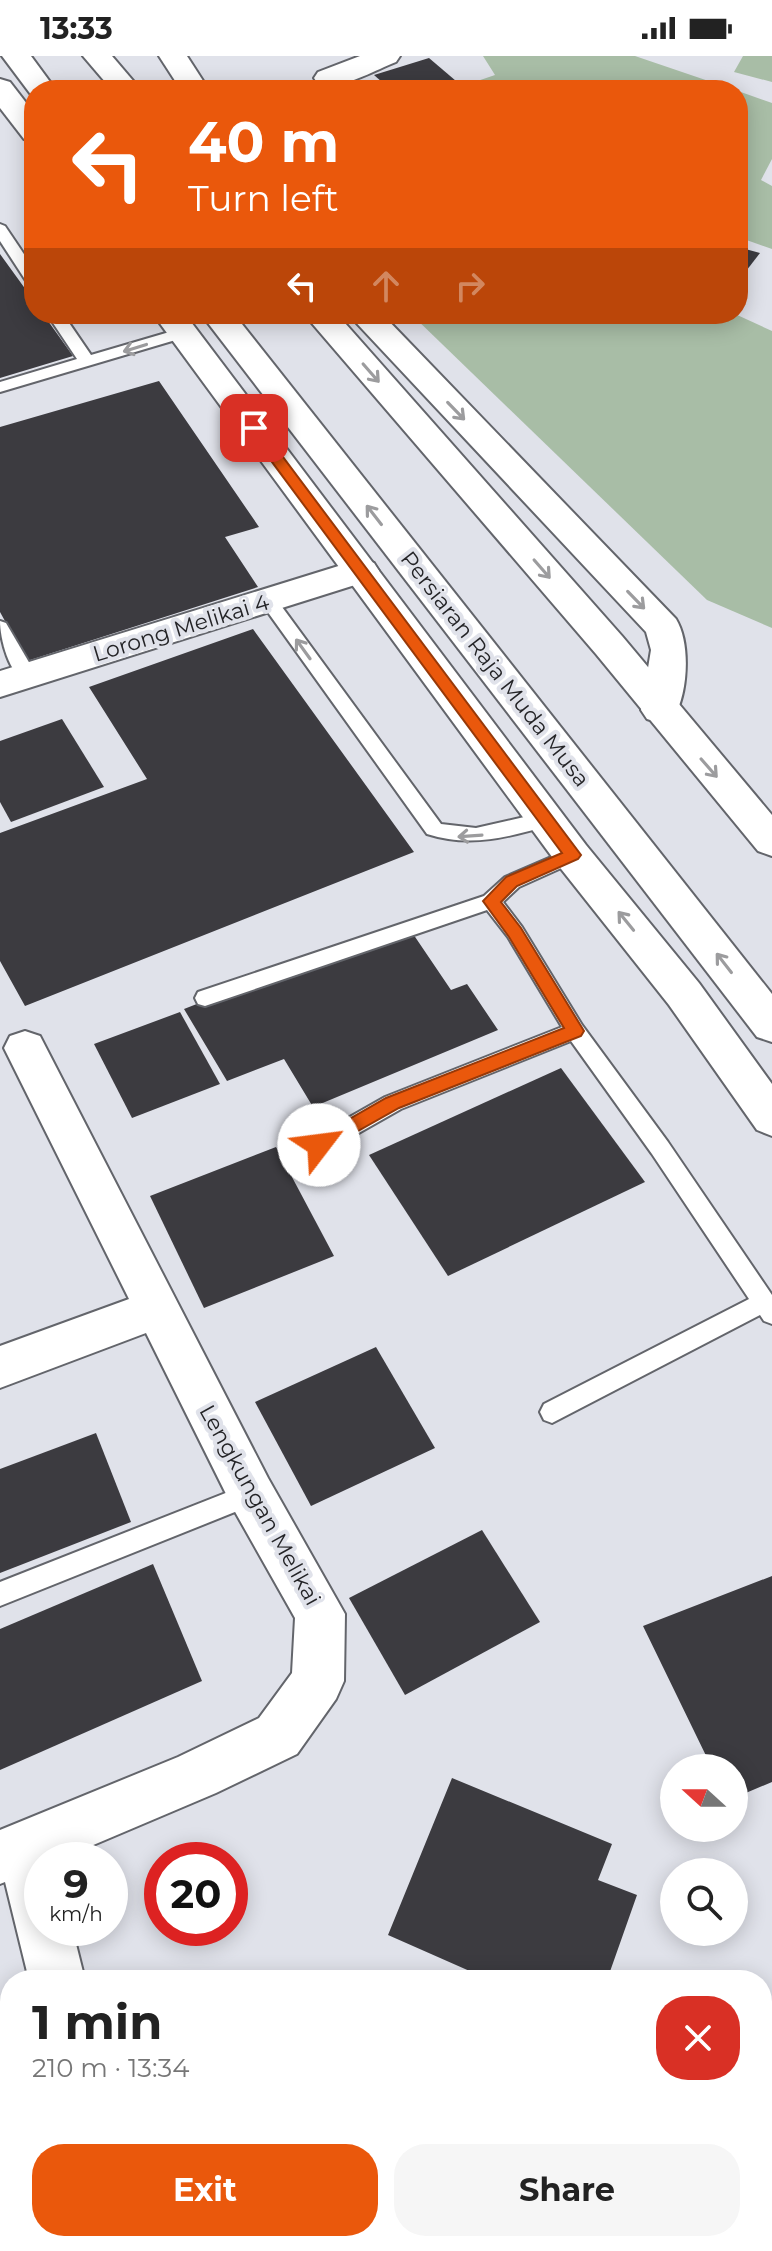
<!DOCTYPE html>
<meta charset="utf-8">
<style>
body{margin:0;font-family:Montserrat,sans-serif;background:#f6f6f6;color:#222;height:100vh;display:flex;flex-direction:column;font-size:30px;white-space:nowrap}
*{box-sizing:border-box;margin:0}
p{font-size:26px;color:#767676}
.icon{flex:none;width:44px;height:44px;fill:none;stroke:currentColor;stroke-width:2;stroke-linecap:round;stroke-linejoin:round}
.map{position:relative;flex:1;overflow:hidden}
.sheet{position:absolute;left:0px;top:1914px;width:772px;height:282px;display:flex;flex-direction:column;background:#fff;border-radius:32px 32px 0 0;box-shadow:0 4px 20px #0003}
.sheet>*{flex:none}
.hud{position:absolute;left:24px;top:24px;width:724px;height:244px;border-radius:32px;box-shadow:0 4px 20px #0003;background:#ea580c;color:#fff;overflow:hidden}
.needle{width:52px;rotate:291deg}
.controls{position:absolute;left:660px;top:1698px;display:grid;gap:16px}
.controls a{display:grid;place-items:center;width:88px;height:88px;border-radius:50%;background:#fff;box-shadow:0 4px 20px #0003;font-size:40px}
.speed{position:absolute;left:24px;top:1786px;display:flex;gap:16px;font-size:40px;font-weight:700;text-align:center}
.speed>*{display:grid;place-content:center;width:104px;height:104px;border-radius:50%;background:#fff;box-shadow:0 4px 20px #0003;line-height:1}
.speed small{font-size:20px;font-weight:400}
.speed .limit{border:12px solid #d22;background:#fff;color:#111}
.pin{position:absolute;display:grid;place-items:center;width:68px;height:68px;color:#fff;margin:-34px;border-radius:16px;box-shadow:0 4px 12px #0006}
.me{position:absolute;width:88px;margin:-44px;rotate:60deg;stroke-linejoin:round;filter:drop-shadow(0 0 6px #0008)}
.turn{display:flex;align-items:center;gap:28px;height:168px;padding:0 32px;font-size:36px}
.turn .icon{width:104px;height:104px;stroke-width:2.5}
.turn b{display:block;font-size:56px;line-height:68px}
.lanes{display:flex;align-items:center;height:76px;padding:0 32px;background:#0003;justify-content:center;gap:40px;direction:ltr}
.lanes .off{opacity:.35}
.round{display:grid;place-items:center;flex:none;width:84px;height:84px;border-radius:32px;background:#f6f6f6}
.overview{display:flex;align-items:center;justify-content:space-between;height:136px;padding:0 32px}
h1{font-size:48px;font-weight:700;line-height:60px}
.primary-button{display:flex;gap:16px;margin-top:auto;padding:16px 32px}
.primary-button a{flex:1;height:92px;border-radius:32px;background:#ea580c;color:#fff;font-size:32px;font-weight:700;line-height:92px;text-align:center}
.primary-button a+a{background:#f6f6f6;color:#222}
.status{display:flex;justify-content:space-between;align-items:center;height:56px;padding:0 40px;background:#fff;direction:ltr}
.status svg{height:22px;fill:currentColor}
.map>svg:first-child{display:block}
.green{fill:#a8bda6}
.building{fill:#3c3b40}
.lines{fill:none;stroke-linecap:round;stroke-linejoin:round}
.lane-casing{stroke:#63656b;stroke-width:4}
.street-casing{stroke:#63656b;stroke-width:4}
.secondary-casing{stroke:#63656b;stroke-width:4}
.lane{fill:#fff;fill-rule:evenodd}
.street{fill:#fff;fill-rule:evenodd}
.secondary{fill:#fff;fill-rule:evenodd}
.oneway{stroke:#9c9c9e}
.route{fill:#ea580c;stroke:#983908;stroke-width:2}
.labels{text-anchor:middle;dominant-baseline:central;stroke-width:8;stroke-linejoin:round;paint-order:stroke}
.street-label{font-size:22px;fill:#242427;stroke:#e0e2ea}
</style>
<div class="status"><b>13:33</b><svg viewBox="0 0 49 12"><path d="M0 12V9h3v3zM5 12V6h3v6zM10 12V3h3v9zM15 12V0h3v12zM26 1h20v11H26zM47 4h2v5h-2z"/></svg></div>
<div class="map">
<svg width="772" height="2195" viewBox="0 0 772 2195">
<rect width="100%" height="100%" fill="#e0e2ea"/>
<g class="green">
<path d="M483,0H635L735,34H451L495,19Z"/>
<path d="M743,0H772V26L734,16Z"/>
<path d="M738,35L772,47V103L761,124L772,130V193L738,181Z"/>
<path d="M411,258H735L772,275V572L707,544Z"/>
</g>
<g class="building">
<path d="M429,2L456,25L430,34H391L374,19Z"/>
<path d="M738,191L760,197L743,219L738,218Z"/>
<path d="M0,198L34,245V258H43L73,300L0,322Z"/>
<path d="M159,325L259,471L225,481L258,531L27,605L0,556V371Z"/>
<path d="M253,573L414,796L25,950L0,905V777L147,723L89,631Z"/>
<path d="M62,663L104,731L11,766L0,746V685Z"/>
<path d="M405,866L451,934L467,928L498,974L313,1051L284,1003L227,1025L184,953Z"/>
<path d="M180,956L220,1028L132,1062L94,988Z"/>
<path d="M561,1012L645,1126L448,1220L369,1099Z"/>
<path d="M276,1091L334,1200L204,1252L150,1140Z"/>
<path d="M376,1291L435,1392L311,1450L255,1346Z"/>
<path d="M96,1377L131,1466L0,1517V1413Z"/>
<path d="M482,1474L540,1566L405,1639L349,1542Z"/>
<path d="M153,1508L202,1625L0,1714V1573Z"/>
<path d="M772,1520V1726L734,1742V1712H712L643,1570Z"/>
<path d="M452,1722L612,1788L598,1824L637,1839L607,1924H576L565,1919L563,1924H490L388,1879Z"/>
</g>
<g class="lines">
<g class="lane-casing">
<g id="lane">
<path d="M0,168L5,170L34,213V230L28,228L0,185Z"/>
<path d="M47,258H63L91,299L183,272L191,277L189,280L0,336V326L77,303Z"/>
<path d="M268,538L274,540L441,768L476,772L546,756L556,763L553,768C510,781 471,792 427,778L262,548L259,544Z"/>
<path d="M0,565L6,567L37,620L35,625L28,626C9,621 0,582 0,565Z"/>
<path d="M572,792L579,794L582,799L579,804L519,831L503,846L522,871L582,969L668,1086L772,1239V1268L764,1265L760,1259L552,1367L544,1364L540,1356L544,1348L749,1243L652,1098L571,985L401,1053L327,1095L319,1098L311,1095L308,1089L311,1083L385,1041L562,971L508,881L487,854L205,950L198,948L195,942L198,936L484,840L505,821Z"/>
<path d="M251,1427L260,1430L263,1438L260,1446L0,1550V1526Z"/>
</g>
</g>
<g class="street-casing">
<g id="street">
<path d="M159,0H187L209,34H181Z"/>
<path d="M360,0H400L396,6C373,15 342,34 318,28L314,22L318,16Z"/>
<path d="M348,258H382L676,563C691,588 688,638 673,663L660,667L647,663L641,654L651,594L646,576Z"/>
<path d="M361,503L374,507L379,515L374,523L0,641V615Z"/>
<path d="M25,975L40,980L268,1422L345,1558L344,1625L336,1643L297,1698L216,1737L58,1804H42V1872H72L85,1924H29L5,1826L0,1828V1774L178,1701L259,1662L292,1617L295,1562L234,1454L146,1277L0,1332V1290L129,1243L4,992L10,980Z"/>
<path d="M95,2186H155L158,2195H98Z"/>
</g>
</g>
<g class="secondary-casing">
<g id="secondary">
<path d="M2,0H31L56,34H34L32,40Z"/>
<path d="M83,0H112L141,34H112Z"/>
<path d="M0,23L10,26L34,57V86L24,83L0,52Z"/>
<path d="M153,258H185L586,789L699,927L772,1028V1080L757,1074L669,949L558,809Z"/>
<path d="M201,258H234L772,938V986L757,981Z"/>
<path d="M304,258H337L622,580L772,759V800L758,795L596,598Z"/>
</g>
</g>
<use href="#lane" class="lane"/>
<use href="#street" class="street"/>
<use href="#secondary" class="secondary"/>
</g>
<defs><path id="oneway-shaft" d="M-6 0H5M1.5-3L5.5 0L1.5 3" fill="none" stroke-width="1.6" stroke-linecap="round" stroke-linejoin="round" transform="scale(2)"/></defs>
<g class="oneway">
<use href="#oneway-shaft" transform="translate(135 292) rotate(163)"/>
<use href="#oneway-shaft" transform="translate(371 317) rotate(49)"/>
<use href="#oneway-shaft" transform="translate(456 355) rotate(46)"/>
<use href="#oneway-shaft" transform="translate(374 459) rotate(-128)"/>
<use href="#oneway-shaft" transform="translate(542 513) rotate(49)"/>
<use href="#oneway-shaft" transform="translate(636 544) rotate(46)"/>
<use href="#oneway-shaft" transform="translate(303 593) rotate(-126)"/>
<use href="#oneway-shaft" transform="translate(709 712) rotate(49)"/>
<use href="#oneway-shaft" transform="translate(470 780) rotate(176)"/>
<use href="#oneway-shaft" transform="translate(626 865) rotate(-129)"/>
<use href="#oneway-shaft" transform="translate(724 907) rotate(-128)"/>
</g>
<path class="route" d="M254,368L259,369L581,799L578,803L517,830L501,846L521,872L581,970L584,975L581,980L399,1052L319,1097L313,1095L310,1089L313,1084L386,1042L564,972L509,881L483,845L506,821L562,797L249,375V369Z"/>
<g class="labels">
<g class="street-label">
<text transform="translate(181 572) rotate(-17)">Lorong Melikai 4</text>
<text transform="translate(495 613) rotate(52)">Persiaran Raja Muda Musa</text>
<text transform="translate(260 1449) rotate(61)">Lengkungan Melikai</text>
</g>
</g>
</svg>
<div class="controls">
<a><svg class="needle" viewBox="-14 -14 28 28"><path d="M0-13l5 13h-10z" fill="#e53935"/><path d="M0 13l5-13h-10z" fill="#767676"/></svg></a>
<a><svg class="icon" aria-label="search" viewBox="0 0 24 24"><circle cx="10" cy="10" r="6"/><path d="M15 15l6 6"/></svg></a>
</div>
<div class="speed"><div>9<small>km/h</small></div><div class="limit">20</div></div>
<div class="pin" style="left:254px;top:372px;background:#d93025"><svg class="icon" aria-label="arrive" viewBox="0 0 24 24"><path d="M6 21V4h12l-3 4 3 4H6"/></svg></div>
<svg class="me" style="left:319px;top:1089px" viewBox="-20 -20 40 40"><circle r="19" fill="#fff"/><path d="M0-13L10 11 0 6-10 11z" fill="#ea580c"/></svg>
<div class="hud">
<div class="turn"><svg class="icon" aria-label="left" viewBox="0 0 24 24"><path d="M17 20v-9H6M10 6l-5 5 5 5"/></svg><div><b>40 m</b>Turn left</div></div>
<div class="lanes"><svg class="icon" aria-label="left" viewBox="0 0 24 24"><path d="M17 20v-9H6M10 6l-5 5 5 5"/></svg><svg class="icon off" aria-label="ahead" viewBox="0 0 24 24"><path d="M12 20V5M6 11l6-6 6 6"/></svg><svg class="icon off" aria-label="right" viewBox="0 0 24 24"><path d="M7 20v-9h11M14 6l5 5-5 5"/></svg></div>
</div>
<section class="sheet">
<div class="overview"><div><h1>1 min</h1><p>210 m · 13:34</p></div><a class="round" style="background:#d93025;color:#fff"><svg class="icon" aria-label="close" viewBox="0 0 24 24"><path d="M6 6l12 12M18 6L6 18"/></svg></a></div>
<div class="primary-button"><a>Exit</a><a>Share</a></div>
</section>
</div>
